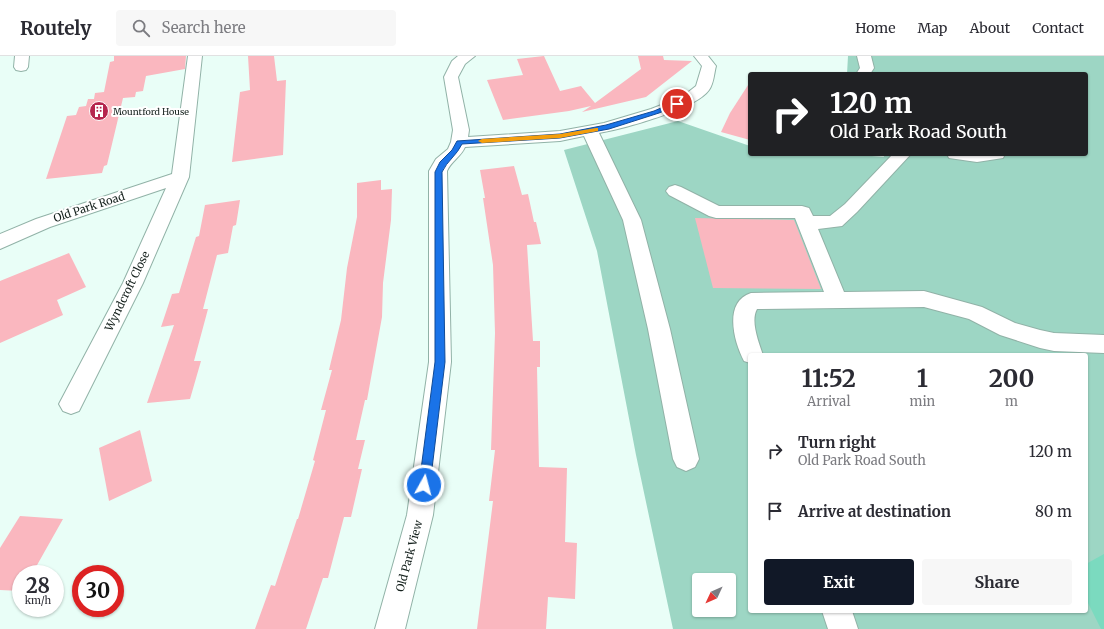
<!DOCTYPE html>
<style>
body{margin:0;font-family:Merriweather,serif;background:#f7f7f7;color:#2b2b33;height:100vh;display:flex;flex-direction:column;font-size:15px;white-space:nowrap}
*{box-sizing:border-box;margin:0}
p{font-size:13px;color:#7c7c81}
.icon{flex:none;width:22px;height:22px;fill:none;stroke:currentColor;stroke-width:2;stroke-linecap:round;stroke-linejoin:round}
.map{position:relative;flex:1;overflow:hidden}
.side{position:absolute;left:748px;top:297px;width:340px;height:260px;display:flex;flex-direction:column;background:#fff;border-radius:4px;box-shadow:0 1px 3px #0004}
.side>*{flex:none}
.top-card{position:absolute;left:748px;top:16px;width:340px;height:84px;border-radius:4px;box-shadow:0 1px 3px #0004;background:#202124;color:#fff;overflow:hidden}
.needle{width:26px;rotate:226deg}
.tools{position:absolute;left:692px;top:517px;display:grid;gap:8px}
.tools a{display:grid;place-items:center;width:44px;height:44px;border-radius:4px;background:#fff;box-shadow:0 1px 3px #0004;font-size:20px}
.speed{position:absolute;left:12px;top:509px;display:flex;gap:8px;font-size:20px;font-weight:700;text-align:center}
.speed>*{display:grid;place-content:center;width:52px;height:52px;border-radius:50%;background:#fff;box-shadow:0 1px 3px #0004;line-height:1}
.speed small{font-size:10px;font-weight:400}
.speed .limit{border:6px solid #d22;background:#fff;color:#111}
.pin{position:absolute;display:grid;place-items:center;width:34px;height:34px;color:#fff;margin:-17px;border:2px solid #fff;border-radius:50%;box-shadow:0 1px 4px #0007}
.me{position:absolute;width:44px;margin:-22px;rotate:7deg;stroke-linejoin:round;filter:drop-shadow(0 0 3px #0008)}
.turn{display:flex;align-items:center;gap:14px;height:84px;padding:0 16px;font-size:18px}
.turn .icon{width:52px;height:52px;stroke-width:2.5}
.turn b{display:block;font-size:28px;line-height:34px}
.eta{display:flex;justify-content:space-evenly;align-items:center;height:68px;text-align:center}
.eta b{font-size:24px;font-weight:700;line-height:28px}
.primary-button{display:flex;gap:8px;margin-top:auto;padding:8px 16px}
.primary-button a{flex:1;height:46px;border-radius:4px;background:#111827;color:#fff;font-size:16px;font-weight:700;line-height:46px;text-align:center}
.primary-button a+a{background:#f7f7f7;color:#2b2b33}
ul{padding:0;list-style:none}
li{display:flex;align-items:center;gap:12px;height:60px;padding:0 16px}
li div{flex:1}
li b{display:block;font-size:15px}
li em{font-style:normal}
header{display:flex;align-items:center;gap:24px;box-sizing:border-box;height:56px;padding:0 20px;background:#fff;border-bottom:1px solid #e1e1e2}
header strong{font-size:19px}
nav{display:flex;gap:22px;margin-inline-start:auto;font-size:14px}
.search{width:280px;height:36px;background:#f7f7f7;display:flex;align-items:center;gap:10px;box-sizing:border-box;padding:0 14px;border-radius:4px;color:#7c7c81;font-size:15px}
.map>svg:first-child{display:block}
.green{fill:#9dd6c4;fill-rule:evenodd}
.forest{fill:#7bdabf}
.building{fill:#fab7bf}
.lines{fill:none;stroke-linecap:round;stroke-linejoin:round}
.minor-casing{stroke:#91b2a7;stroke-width:2}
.minor{fill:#fff;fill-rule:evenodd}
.route{fill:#1a73e8;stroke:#114b97}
.slow{fill:#f59e0b}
.labels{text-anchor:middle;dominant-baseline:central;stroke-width:4;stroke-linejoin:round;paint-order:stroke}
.far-poi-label{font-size:9px;fill:#15211d;stroke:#fff;text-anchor:start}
.street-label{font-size:11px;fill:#15211d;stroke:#fff}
</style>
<header>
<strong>Routely</strong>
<div class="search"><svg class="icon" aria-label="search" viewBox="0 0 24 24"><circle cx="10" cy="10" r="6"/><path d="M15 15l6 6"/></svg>Search here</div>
<nav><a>Home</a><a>Map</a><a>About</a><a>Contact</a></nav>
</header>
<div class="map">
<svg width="1104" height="573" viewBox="0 0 1104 573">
<rect width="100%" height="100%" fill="#e9fef7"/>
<path class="green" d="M848,0H1104V573H673L636,399L597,195L564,94L678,65L750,90V98H847L884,101L883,98H1086V18H847ZM750,299H1086V555H750ZM699,524H729V554H699Z"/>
<path class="forest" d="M1104,498V573H1101L1087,545L1086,508Z"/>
<g class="building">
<path d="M114,0H186L185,13L146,20L143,35L136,36L135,41L123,42L107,109L104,110L102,117L46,123L67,60L76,59L79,51L86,50L88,43H94L95,37L104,36L110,6L114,5Z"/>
<path d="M248,0H274L277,25L286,24L283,99L232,106L240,36L250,34Z"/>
<path d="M544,0L560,35L581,30L595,47L641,13L638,0H663L664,4L692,5L646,41L582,56L591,50L569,55L503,64L487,24L523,19L517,3Z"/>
<path d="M750,26V84L721,76L730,57Z"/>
<path d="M514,110L522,139L528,138L534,166H536L541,188L527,189L533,285H540V311H537L539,411L567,412L565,486L577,487L575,543L548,541L546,573H477L493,445H489L495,394H491L495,277L493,209L483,142H485L480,114Z"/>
<path d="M381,124V134L392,133L391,164L383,227L382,261L367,344H365L356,384H365L358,413H362L351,461H344L328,522H323L306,573H255L271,529L275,530L297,463H298L315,405L313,404L326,354H321L332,314H329L341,264L347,212L357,161V127Z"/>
<path d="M240,144L236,169L233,170L228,197L217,199L203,253H208L194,305H201L190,343L147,347L174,269L161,271L172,238L179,237L196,181L199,180L205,149Z"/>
<path d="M695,162L794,164L821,233L713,232Z"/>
<path d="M69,197L86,231L57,244L63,259L0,287V225Z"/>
<path d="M140,374L152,425L109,445L99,392Z"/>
<path d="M20,460L63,463L32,518H21V535L0,534V492Z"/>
</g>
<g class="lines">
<g class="minor-casing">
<g id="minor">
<path d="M15,0H29L28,11L26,14L21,15L16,14L14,11Z"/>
<path d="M188,0H202L189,121L143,227L79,355L71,358L63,355L59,348L123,227L166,132L50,171L0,193V178L36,163L172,118Z"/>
<path d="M458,0H475L465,8L458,21L469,74L468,81L560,75L604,67L651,53L682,41L696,30L702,10L694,0H708L716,10C714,17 714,27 709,34C696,53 623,73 599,77L641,164L670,273L699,403L695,411L686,415L677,411L673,403L648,273L623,164L584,80L560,85L465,91C461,101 451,105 447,115L451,306L433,459L405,573H375L407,459L429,306V115L436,103L448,93L451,86L453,74L444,21L452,5Z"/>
<path d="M857,0H871L874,12L870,18H856L860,12Z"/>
<path d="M893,98H911L857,156L842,170L818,173L844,236L924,235L982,251L1015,267L1040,274L1054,277L1104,279V297L1054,295L1040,292L1000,279L969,263L924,251L757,253C750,265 759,287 763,299H750V307L744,305C734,286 723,246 751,237L824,236L795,162H716L709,160L669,139L666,135L669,131L675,129L681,131L719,150H802L809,152L813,160H830L845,148Z"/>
<path d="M947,98H1005L1003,102L977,106L949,102Z"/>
<path d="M822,555H852L858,573H828Z"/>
</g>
</g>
<use href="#minor" class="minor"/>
</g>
<path class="route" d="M675,46L680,48L659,57L609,73L560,82L462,88C457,99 447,105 442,116L445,306L430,429L428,432L424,434L420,432L419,429L435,306V116L440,106L452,94L457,85L560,78L606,69L654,55Z"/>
<path class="slow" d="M596,72H598V75L560,82L482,87L478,85L482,83L560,78Z"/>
<defs>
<g id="building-disc" transform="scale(1)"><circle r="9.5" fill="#b5244d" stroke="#fff"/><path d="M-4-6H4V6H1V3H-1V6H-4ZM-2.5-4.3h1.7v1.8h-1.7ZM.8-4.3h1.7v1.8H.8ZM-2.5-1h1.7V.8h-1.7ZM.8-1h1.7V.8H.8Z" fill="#fff"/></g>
</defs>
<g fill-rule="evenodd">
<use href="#building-disc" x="99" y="55"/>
</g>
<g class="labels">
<g class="far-poi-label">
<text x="113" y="55">Mountford House</text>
</g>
<g class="street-label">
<text transform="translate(89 151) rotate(-18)">Old Park Road</text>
<text transform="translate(127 235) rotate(-64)">Wyndcroft Close</text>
<text transform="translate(409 500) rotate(-75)">Old Park View</text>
</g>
</g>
</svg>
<div class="tools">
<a><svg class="needle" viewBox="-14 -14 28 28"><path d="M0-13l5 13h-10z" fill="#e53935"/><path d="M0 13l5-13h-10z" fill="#7c7c81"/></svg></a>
</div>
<div class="speed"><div>28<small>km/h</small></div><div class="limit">30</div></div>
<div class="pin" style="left:677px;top:48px;background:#d93025"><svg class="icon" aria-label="arrive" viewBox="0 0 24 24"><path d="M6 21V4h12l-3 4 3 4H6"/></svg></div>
<svg class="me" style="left:424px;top:429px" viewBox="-20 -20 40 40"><circle r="17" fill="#1a73e8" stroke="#fff" stroke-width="3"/><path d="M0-11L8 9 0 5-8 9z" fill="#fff"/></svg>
<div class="top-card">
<div class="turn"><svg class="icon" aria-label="right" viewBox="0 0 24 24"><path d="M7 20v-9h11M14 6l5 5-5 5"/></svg><div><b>120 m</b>Old Park Road South</div></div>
</div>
<section class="side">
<div class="eta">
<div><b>11:52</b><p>Arrival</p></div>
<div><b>1</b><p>min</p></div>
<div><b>200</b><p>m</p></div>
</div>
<ul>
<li><svg class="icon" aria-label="right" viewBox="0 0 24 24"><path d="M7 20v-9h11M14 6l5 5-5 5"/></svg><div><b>Turn right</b><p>Old Park Road South</p></div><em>120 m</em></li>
<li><svg class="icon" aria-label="arrive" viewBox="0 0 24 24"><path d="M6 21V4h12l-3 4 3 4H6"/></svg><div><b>Arrive at destination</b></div><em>80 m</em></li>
</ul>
<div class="primary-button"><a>Exit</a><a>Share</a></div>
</section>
</div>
